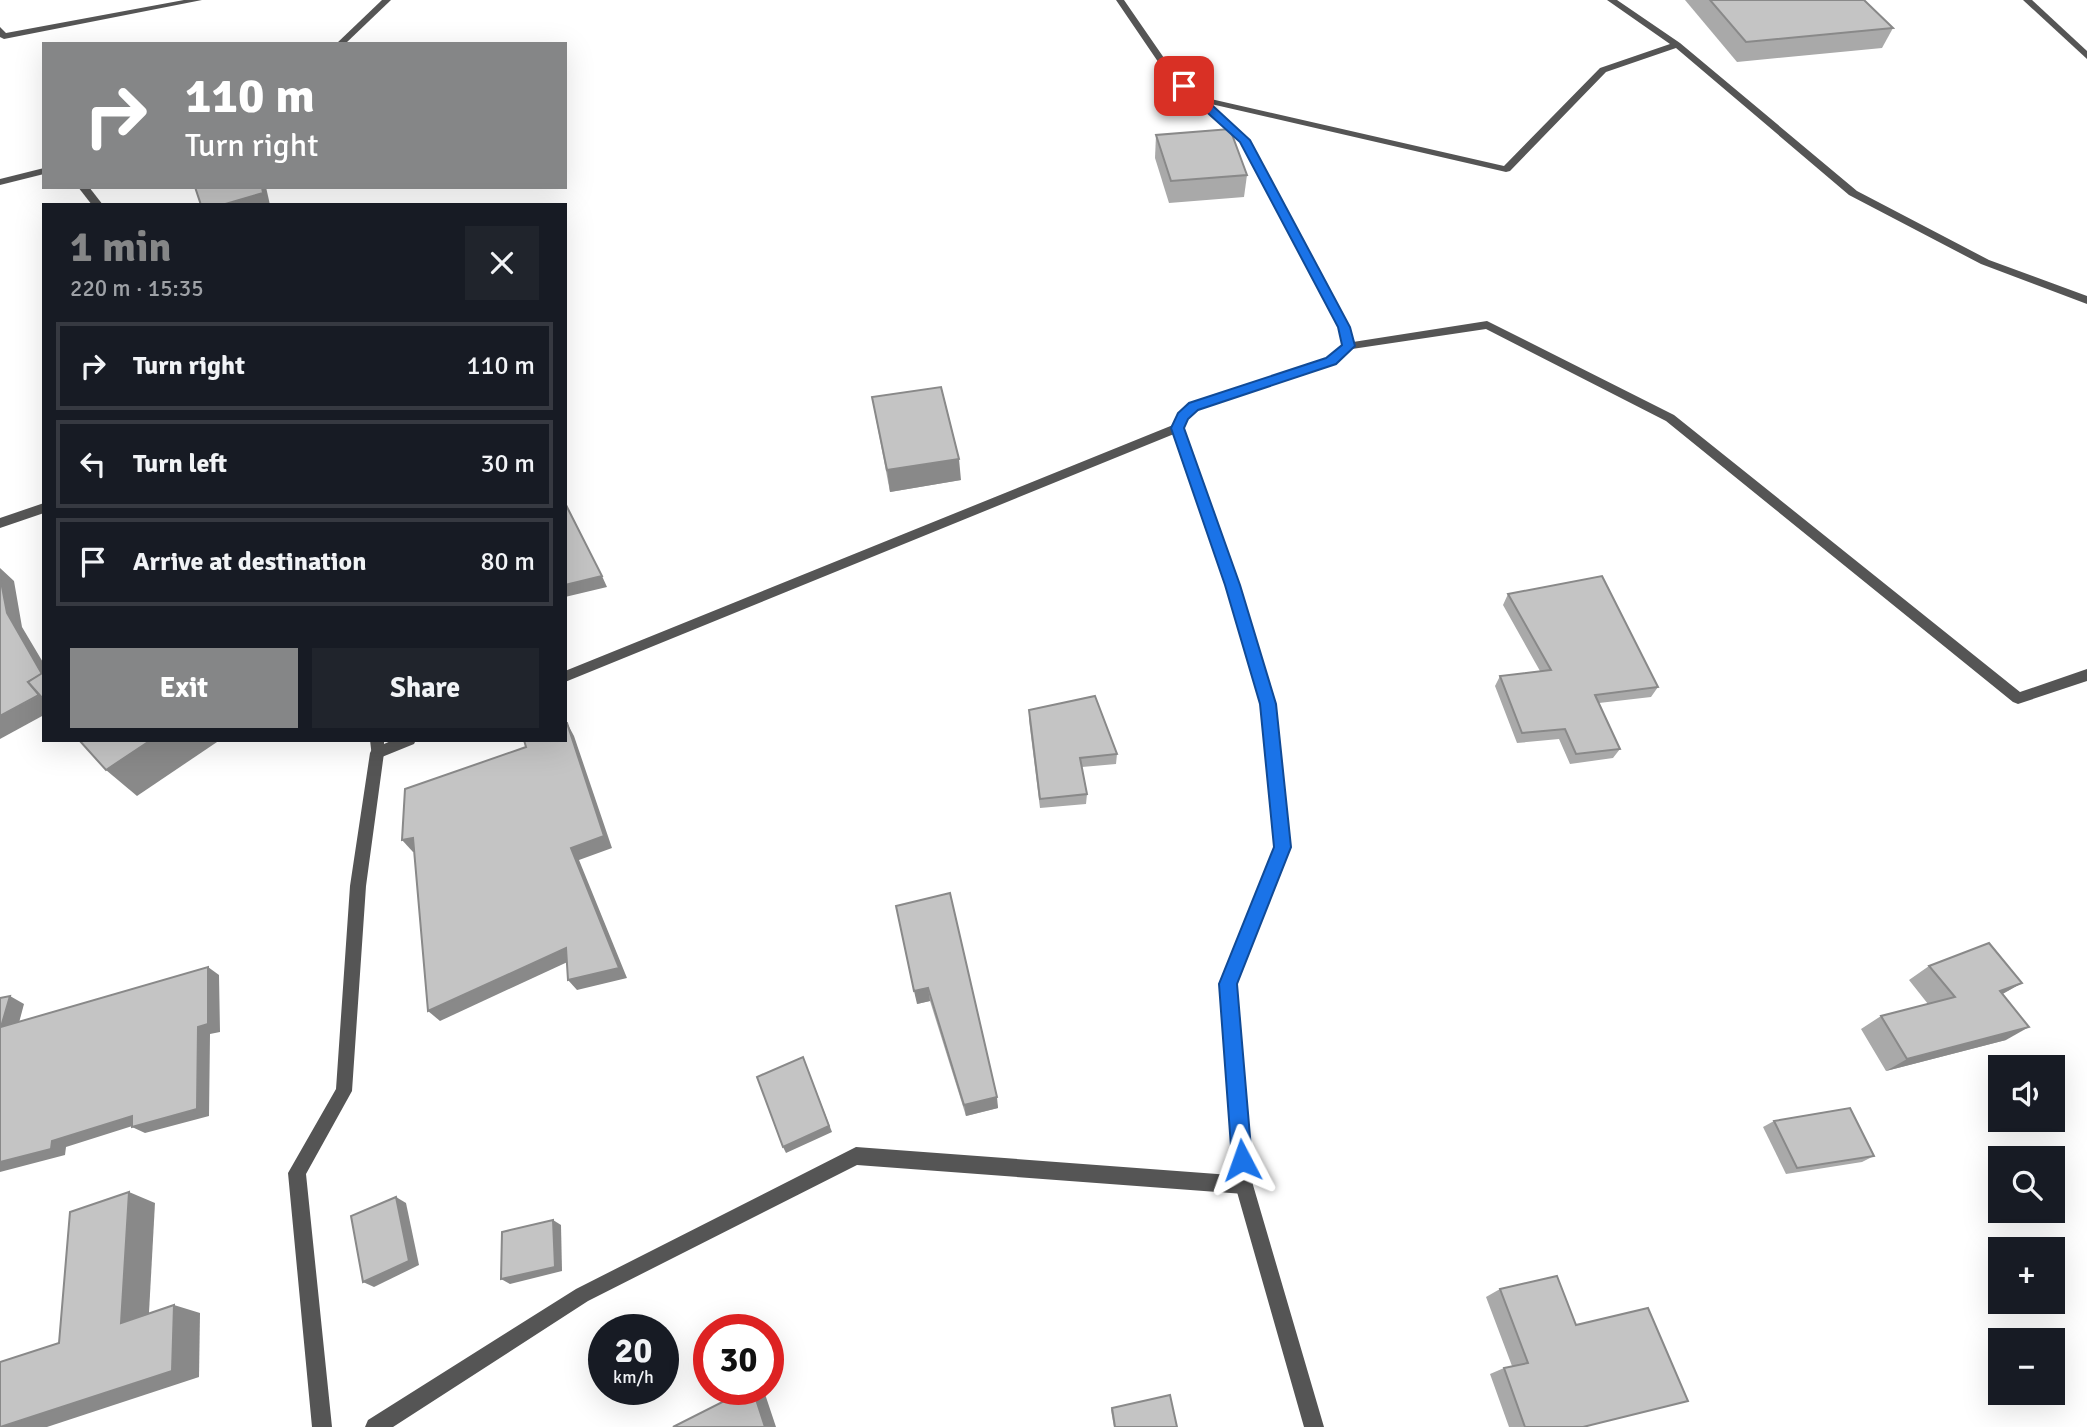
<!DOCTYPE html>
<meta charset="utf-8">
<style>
body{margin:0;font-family:Signika,sans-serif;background:#20242c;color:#f1f3f6;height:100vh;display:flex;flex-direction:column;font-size:26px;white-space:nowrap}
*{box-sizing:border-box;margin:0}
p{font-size:23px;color:#9ea1a6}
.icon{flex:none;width:38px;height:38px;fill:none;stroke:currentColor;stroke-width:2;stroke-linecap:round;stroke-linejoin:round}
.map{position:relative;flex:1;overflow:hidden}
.drawer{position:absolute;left:42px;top:203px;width:525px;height:539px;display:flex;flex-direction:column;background:#171b24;border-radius:0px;box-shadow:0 7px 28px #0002}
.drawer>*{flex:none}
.banner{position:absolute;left:42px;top:42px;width:525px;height:147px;border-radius:0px;box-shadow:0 7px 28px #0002;background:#858687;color:#fff;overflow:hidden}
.tools{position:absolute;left:1988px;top:1055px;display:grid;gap:14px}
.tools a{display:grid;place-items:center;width:77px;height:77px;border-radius:0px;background:#171b24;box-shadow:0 7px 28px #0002;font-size:35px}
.speed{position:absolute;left:588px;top:1314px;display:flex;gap:14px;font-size:35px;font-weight:700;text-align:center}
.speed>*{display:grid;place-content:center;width:91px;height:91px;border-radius:50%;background:#171b24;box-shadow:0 7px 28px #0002;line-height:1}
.speed small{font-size:18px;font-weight:400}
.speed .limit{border:10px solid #d22;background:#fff;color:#111}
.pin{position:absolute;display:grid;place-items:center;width:60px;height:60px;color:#fff;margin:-30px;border-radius:14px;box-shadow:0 4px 10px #0006}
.me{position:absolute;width:77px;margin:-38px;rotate:356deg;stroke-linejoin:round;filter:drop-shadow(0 0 5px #0008)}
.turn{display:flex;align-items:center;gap:24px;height:147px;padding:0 28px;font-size:32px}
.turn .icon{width:91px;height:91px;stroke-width:2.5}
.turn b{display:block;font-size:49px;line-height:60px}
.round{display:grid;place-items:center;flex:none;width:74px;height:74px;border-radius:0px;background:#20242c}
.overview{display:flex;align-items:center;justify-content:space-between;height:119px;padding:0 28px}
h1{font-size:42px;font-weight:800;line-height:52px;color:#858687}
.cta{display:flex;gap:14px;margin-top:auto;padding:14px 28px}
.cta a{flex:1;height:80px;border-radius:0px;background:#858687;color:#fff;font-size:28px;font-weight:800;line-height:80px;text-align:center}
.cta a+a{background:#20242c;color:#f1f3f6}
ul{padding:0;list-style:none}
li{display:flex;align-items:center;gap:21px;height:88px;margin:0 14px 10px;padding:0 14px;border:4px solid #363941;border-radius:0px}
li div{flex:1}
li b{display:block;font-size:26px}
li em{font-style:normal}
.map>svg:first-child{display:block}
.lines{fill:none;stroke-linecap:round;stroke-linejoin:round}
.lane{fill:#555;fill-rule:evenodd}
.street{fill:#555;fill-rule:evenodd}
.wall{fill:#a9a9a9}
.shaded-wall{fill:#898989}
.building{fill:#c4c4c4;stroke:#898989;stroke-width:2}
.route{fill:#1a73e8;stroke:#114b97;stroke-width:2}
</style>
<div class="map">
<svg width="2087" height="1427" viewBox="0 0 2087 1427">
<rect width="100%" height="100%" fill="#fff"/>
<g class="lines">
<g class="lane">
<path d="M377,747L382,749L384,753L366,886L352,1091L306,1174L332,1427H312L288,1173L336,1089L350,886L370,753L372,749Z"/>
<path d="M856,1147L1244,1176L1250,1179L1253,1185L1250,1191L1244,1194L857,1165L588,1301L393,1427H365L368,1420L576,1289Z"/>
</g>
<g class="street">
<path d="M184,0H202L4,39L0,37V27L6,33Z"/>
<path d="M382,0H391L345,44H336Z"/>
<path d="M1116,0H1124L1173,71L1202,97L1504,166L1600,68L1670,44L1607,0H1617L1680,43L1857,191L1989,260L2087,296V304L1981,264L1849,195L1676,48L1606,72L1510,171L1506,172L1211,104L1250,140L1350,327L1353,342L1487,321L1674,415L2020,692L2087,669V681L2018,704L2013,702L1666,421L1486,329L1352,349L1335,364L1198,410L1187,418L1184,428L1240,585L1275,704L1290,847L1236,984L1253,1185L1324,1427H1304L1235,1185L1220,984L1276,847L1261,704L1226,585L1174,434L565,682V671L1173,425L1178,413L1190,404L1327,358L1343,345L1338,327L1241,141L1167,75Z"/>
<path d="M2023,0H2032L2087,51V59Z"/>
<path d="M44,168V174L0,185V179Z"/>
<path d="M78,187H89L103,205H92Z"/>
<path d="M44,503V513L0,528V518Z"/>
<path d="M370,740H384V744L393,740H416L414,744L377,759L372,757Z"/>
</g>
</g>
<g class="wall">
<path d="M1685,0H1864L1893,28L1882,48L1737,62Z"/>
<path d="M1156,135L1247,175L1244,197L1169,203L1155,158Z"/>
<path d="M872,397L961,480L890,492L876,419Z"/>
<path d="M1508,594L1658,687L1651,697L1599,703L1620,749L1613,758L1570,764L1559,739L1517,743L1495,686L1500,676L1540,671L1503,605Z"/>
<path d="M1029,710L1117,754L1116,764L1082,767L1087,794L1086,804L1040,808L1029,720Z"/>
<path d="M950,893L998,1108L966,1116L930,1001L917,1004Z"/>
<path d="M1929,966L2022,983L2002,994L2006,1040L1886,1071L1861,1029L1881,1016L1928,1004L1909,980Z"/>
<path d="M1774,1121L1874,1156L1862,1162L1786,1174L1763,1127Z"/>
<path d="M1500,1289L1584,1427H1509L1490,1374L1504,1368L1512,1366L1486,1297Z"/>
<path d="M1112,1408L1177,1427H1114L1111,1410Z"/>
</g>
<g class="shaded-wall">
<path d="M262,187H266L270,205H222Z"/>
<path d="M959,459L961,480L890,492L887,470Z"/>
<path d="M0,568L14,581L22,627L44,664V677L7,613L0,576Z"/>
<path d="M602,576L607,587L565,597V585Z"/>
<path d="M44,693V715L0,739V716Z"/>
<path d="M567,723L574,736L612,848L579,860L627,978L577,990L568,980Z"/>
<path d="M151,740H220L137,796L106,770Z"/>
<path d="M413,838L424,850L413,852L402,840Z"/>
<path d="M566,948L574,959L440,1021L428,1011Z"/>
<path d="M208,967L219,975L220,1032L210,1034L209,1116L145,1133L132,1127L198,1027Z"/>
<path d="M2022,983L1999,996L2000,991Z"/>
<path d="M928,988L930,1001L917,1004L914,991Z"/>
<path d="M10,996L24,1004L16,1034L1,1027Z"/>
<path d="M2029,1027L2006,1040L1886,1071L1907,1059Z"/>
<path d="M803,1057L832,1132L786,1153L783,1147Z"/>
<path d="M997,1097L998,1108L966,1116L964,1105Z"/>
<path d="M132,1116L145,1122L66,1147L65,1155L0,1172V1162L52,1141Z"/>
<path d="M129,1192L155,1203L148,1331L121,1323Z"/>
<path d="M396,1197L406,1203L419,1265L374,1287L363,1282Z"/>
<path d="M553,1220L561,1225L562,1271L510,1284L501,1279Z"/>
<path d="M174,1305L200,1313L199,1377L47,1427H2Z"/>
<path d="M753,1390H758L765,1394L776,1427H765Z"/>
</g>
<g class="building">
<path d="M1710,0H1864L1893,28L1746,42Z"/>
<path d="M1230,129L1247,175L1171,181L1156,135Z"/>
<path d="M195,187H262L263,193L222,205H201Z"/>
<path d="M941,387L959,459L887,470L872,397Z"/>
<path d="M565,503L602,576L565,585Z"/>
<path d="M0,576L7,613L42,674L28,682L39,695L0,716Z"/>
<path d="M1602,576L1658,687L1595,695L1620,749L1576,754L1565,729L1522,733L1500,676L1551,670L1508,594Z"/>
<path d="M44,672V700L28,682Z"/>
<path d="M1095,696L1117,754L1080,758L1087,794L1040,799L1029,710Z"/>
<path d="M565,723H567L604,836L571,848L619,968L568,980L566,948L428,1011L413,838L402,840L405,789L526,747L524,740H565Z"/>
<path d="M79,740H151L106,770Z"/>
<path d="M950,893L997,1097L964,1105L928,988L914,991L896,906Z"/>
<path d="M1989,943L2022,983L2000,991L2029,1027L1907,1059L1881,1016L1955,997L1929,966Z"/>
<path d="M208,967V1024L198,1027L197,1109L132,1127V1116L52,1141L51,1149L0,1162V998L10,996L1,1027Z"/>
<path d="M803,1057L829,1126L783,1147L757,1077Z"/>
<path d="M1850,1108L1874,1156L1797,1168L1774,1121Z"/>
<path d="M129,1192L121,1323L174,1305L172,1371L0,1427V1362L59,1343L70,1212Z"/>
<path d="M396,1197L409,1261L363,1282L351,1216Z"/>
<path d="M553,1220L555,1267L501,1279L502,1232Z"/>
<path d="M1557,1276L1576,1325L1648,1308L1688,1401L1583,1427H1525L1504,1368L1528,1363L1500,1289Z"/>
<path d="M746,1390H753L765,1427H673Z"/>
<path d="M1170,1395L1177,1427H1115L1112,1408Z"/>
</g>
<path class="route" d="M1180,83H1188L1250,140L1350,327L1355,346L1336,364L1198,410L1188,419L1184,428L1240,585L1276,704L1291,847L1237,984L1252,1160L1249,1167L1242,1170L1235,1167L1232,1160L1219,984L1274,847L1260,704L1225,585L1171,428L1178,413L1189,403L1326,358L1342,345L1338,327L1240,142L1180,88Z"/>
</svg>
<div class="tools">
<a><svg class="icon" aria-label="sound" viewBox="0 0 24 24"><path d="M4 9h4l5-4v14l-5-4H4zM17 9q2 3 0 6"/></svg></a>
<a><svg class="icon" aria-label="search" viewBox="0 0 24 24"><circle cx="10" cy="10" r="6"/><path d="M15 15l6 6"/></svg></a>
<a>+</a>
<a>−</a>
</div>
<div class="speed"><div>20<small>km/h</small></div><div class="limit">30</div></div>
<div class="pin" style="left:1184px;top:86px;background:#d93025"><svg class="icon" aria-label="arrive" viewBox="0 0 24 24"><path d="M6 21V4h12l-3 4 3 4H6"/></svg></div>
<svg class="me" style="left:1242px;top:1160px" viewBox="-20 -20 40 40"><path d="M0-17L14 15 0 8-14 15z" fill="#1a73e8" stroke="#fff" stroke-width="4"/></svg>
<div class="banner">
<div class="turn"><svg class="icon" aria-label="right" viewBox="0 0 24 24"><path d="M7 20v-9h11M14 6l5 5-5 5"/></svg><div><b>110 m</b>Turn right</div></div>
</div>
<section class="drawer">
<div class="overview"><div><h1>1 min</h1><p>220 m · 15:35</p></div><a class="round"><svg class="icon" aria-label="close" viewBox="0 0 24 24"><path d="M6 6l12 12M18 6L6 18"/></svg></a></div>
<ul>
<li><svg class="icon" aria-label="right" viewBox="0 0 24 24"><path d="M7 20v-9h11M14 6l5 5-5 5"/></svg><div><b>Turn right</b></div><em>110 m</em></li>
<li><svg class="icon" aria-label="left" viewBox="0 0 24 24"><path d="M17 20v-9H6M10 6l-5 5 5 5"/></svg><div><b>Turn left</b></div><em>30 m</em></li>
<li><svg class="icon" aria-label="arrive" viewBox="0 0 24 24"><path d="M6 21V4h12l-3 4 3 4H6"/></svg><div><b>Arrive at destination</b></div><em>80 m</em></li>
</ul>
<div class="cta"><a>Exit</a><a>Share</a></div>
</section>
</div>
